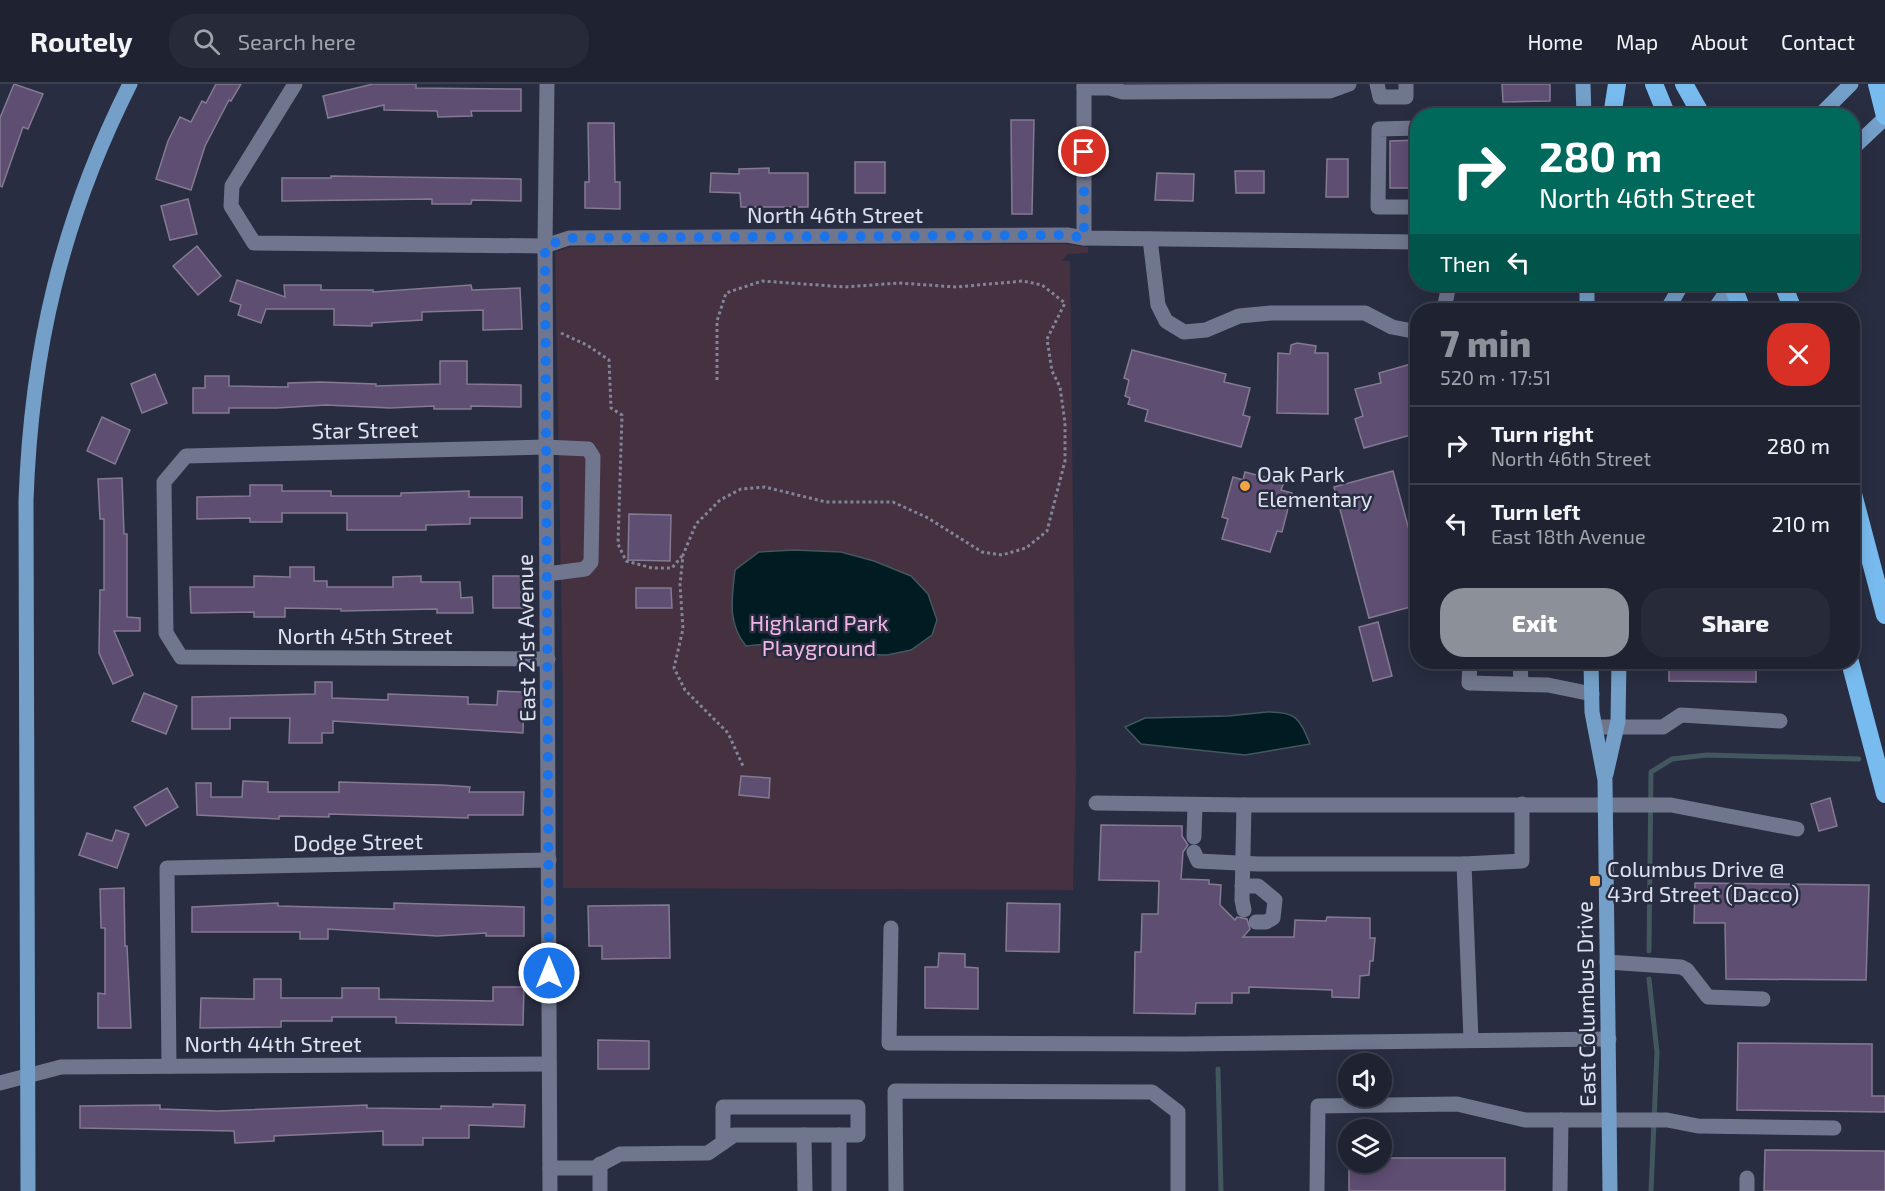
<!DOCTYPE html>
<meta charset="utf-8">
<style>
body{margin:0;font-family:"Exo 2",sans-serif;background:#262a39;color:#f1f3f6;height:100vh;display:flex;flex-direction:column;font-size:22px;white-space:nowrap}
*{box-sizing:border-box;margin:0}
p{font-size:20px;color:#a1a4ab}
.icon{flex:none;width:33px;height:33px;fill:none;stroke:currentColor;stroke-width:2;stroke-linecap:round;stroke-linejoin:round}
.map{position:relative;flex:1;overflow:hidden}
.sheet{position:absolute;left:1410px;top:219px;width:450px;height:366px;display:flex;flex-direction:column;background:#1e2231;border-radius:24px;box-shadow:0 3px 15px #0003,0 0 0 2px #3c3f4d}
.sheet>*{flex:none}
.guide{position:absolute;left:1410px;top:24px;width:450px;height:183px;border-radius:24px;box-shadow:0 3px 15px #0003,0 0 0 2px #3c3f4d;background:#00695c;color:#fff;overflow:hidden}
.tools{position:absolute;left:1338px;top:969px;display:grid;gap:12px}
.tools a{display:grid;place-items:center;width:54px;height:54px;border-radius:50%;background:#1e2231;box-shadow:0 3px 15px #0003,0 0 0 2px #3c3f4d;font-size:30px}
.pin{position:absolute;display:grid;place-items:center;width:51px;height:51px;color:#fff;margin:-26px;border:3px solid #fff;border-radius:50%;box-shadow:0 2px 6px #0007}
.me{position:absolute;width:66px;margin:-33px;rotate:0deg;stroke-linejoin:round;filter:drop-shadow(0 0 4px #0008)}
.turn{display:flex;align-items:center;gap:21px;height:126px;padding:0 30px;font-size:27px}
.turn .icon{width:78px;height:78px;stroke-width:2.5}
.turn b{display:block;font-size:42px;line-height:51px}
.then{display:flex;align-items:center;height:57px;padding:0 30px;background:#0003;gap:12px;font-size:22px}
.round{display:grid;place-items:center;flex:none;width:63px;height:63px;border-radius:24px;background:#262a39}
.summary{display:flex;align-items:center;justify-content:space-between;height:102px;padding:0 30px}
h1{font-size:36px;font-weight:800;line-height:45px;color:#8c9099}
.action{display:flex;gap:12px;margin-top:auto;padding:12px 30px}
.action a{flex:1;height:69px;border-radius:24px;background:#8c9099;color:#fff;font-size:24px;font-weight:800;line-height:69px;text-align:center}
.action a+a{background:#262a39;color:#f1f3f6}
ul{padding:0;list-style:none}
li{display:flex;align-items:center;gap:18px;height:78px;padding:0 30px;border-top:2px solid #3c3f4d}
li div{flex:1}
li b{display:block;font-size:22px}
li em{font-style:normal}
header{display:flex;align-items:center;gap:36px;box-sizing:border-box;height:84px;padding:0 30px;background:#1e2231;border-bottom:2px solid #3c3f4d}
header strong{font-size:28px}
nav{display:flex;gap:33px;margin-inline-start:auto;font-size:21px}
.search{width:420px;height:54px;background:#262a39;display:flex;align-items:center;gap:15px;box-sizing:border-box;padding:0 21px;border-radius:24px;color:#a1a4ab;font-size:22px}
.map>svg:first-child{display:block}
.green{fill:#453140}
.water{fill:#001b21;stroke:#43575f;stroke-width:1.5}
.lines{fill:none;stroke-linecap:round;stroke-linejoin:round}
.stream{stroke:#43575f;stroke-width:5}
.building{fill:#5e4e72;stroke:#847a92;stroke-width:1.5}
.path{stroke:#818596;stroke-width:3;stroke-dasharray:3 3;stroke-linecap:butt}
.minor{stroke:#6f768d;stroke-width:15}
.major{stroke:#749fc8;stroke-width:15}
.highway{stroke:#78bbef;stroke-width:18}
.route{stroke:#1a73e8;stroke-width:10;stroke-dasharray:0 18}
.poi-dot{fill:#f4a344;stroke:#282d41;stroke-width:2}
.labels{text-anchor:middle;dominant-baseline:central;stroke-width:5;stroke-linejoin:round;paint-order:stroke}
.street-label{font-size:22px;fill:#dee2ef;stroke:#282d41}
.poi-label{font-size:22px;fill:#dee2ef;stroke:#282d41;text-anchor:start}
.park-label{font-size:22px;fill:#f2b6e4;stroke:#282d41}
</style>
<header>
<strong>Routely</strong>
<div class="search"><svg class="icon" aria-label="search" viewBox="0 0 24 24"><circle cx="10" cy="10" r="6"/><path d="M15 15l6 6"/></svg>Search here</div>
<nav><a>Home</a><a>Map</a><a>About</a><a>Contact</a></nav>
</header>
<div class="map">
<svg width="1885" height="1107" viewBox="0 0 1885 1107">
<rect width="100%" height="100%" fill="#282d41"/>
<path class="green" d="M1066,160L1088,163V169L1068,170L1062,177H1070L1076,689L1073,806L563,804V611L555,168L571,163Z"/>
<g class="water">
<path d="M794,466L841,468L874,477L911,492L928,510L937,536L932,551L911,566L887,571L802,569L787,562L767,560L746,562C727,539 732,514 735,486L759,468Z"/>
<path d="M1267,628C1296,628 1299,633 1310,660L1245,671L1141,660L1125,643L1145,634L1228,632Z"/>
</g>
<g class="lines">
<g class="stream">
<path d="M1649,867L1651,688L1672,675L1707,671L1859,675"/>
<path d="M1649,895L1657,968L1651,1107"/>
<path d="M1218,985L1221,1107"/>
</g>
</g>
<g class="building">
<path d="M14,0L43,10L28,45L23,43L2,103L0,102V34Z"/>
<path d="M216,0H241L231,17L229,16L205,62L191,106L156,95L168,57L180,33L191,38L202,17L206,19Z"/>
<path d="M373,0H416V4L521,5V27H471L472,32L438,33L437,27L384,26V21L328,34L323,12Z"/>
<path d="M1502,0H1550V17L1503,18Z"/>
<path d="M1011,36H1034L1032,130H1012Z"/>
<path d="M588,39H614L615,98H620V125L585,124V98H589Z"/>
<path d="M1418,56V104H1390V57Z"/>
<path d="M1327,75H1348V113H1326Z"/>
<rect x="855" y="78" width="30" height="31"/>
<path d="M769,84V89H808V123H741L740,109L710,108L711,89L739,90V85Z"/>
<path d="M1235,87H1264V109H1236Z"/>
<path d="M1157,89L1194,90L1193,117L1155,116Z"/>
<path d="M331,92L521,95V117L472,116L471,120H432V115L282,117V94H331Z"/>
<path d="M188,115L197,150L170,156L161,122Z"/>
<path d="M197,162L221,192L198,211L173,182Z"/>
<path d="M237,196L285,213L284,201H321V206H373V208L471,201L472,206L520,204L522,245L483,246V226L422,228V236L372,239V242L334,241V225H266L261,239L238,231L241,221L230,217Z"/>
<path d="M1297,259L1316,262L1315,269H1328V330L1277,329L1278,269L1290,270L1291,261Z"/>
<path d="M1132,266L1226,290L1224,298L1250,304L1243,331L1250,333L1241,363L1145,337L1148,326L1128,320L1130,314L1125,312L1129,296L1124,294Z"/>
<path d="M440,277H467V300L521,301V323L471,322V325H434V322L390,324L326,321L277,324H229V329H193V304H205V292H229V302L288,303V299L320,298L376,300V302L440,300Z"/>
<path d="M1418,278V349L1364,364L1355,335L1363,332L1355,305L1381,299L1379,289Z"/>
<path d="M155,290L167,319L142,329L131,300Z"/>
<path d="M102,333L130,346L115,380L87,367Z"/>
<path d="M1393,387L1418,479V521L1369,534L1334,403Z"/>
<path d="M1245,388L1284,398L1281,406L1292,409L1282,448L1277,447L1270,468L1222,455L1228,435L1222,433L1233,393L1243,396Z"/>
<path d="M122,394L124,450H127V533L140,534V547H114L133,591L113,600L99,569L100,506H104V435H100L98,395Z"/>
<path d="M250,401H282V407H331V412H401V409L469,407V413H522V434H470V440L426,441V446H347V429H282V438H250V434L197,435V413L250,412Z"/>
<path d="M629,430L671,431L670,477L628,476Z"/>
<path d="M290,483H314V497H327V503H393V493L421,492V498H460L461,514L472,513L473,529H437V525L341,527V525L285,524V533H254V528L191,529L190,503H254V492L290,493Z"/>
<rect x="493" y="492" width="30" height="32"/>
<path d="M636,504H671L672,524H636Z"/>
<path d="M1378,538L1392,592L1373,597L1359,543Z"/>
<path d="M1669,578H1756V598L1669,597Z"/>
<path d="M315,598H332V614L388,616V610L468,613V620L497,621L498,607L524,608L523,649L333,637V649H322V659H289L290,634H230V645H192V613L315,610Z"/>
<path d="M144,609L177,622L166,650L132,637Z"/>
<path d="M741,692L770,694L769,714L739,711Z"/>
<path d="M243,697L268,698V708H339V698L441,701L470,703L469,708H524L523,731H468V734L329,730V733L279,732V735L197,731L196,699H211V713H242Z"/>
<path d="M167,704L178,723L146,742L134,723Z"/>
<path d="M1830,714L1837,742L1819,747L1811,720Z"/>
<path d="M1101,741L1182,742V752L1188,761L1183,768L1181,795L1209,796V800L1221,801L1220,821L1235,836L1237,833L1247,835L1250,845L1243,853H1294L1295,836L1326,837L1327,833L1370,834V854H1375L1373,877H1370L1369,891L1360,892L1359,914L1332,913V906L1249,903V909H1232V919H1196L1195,930L1134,929L1135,868H1141L1142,830H1158L1159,797L1099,796Z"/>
<path d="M116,746L129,750L117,784L79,771L87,749L112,757Z"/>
<path d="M1695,799L1869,801L1866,896L1726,895L1725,839H1694Z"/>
<path d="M124,804L125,862H127L131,944H98V909L105,910V844H101L100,805Z"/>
<path d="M278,819V822L394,825V819L524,823V852H486V849L437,852L328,845V855H300V848H192V823Z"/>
<path d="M1007,819L1060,820L1059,868L1006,867Z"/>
<path d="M669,821L670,874L602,875V862H589L588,822Z"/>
<path d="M939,869L965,870V883L978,884V925L925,924V883H938Z"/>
<path d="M254,895H281V914H342V904H379V915L493,917V903H524L523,941L396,939V933H332V937H281V943L200,944L201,914L254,915Z"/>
<path d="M598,956L649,957V985H598Z"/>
<path d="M1738,959L1872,960V1012H1885V1028L1737,1026Z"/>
<path d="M493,1020L525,1021L524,1043L469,1041V1054H423V1061H383V1047L274,1052V1057L235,1059L234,1047L80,1044V1022L160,1021V1025L218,1027L367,1021V1024L441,1025V1022L493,1023Z"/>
<path d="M1765,1066L1885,1067V1107H1764Z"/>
<path d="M1382,1074H1505V1107H1349V1078H1382Z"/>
</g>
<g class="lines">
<g class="path">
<path d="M561,249L587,261L609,276L611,324L622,331L618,460L626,477L652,484H672L682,472"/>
<path d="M717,296V237L726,209L762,197L845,203L899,199L956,203L1023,197L1042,201L1065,219L1047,255L1052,287L1060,303L1065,339V377L1047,447L1026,464L1002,471L982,468L928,434L893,418H826L765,403L741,405L720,416L696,440L683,471L680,501L683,545L674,584L685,606L728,649L743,682"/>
</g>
<g class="minor">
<path d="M295,0L232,102L231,122L254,159L545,162L569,154L1067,151L1084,154L1418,158"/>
<path d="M547,0L545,162L550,1107"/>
<path d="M1084,0V154"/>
<path d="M1377,0L1380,13H1406V0"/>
<path d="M1084,4H1110L1123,8L1330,7L1349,0"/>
<path d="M1418,44L1379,45L1378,123H1418"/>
<path d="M1150,155L1158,221L1166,237L1184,248L1206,246L1239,232L1271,229H1365L1392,243L1418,248"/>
<path d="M1444,226L1449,200"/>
<path d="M547,490L585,485L591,478L593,373L588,365L545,363L186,372L164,398L166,549L181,573L548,575"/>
<path d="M1470,578L1469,599L1548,601L1592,610"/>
<path d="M1520,578L1521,600"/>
<path d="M1595,643H1663L1681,631L1780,637"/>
<path d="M1096,719L1244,721"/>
<path d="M1194,753L1195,721"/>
<path d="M1194,768L1198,777L1258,780H1464L1471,956"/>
<path d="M1464,780L1522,777V720"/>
<path d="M1242,802H1258L1275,816L1273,834L1266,838H1256"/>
<path d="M1244,826L1242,816L1244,721H1671L1797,745"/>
<path d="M891,844L889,959L1184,960L1609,955"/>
<path d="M1607,878L1681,883L1687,886L1708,913L1763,915"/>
<path d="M169,982L167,784L549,776"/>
<path d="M0,999L61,983L549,980"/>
<path d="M804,1051L805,1107"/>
<path d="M839,1051V1107"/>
<path d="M550,1084H594L620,1070L708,1069L734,1051H858V1023H723V1059"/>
<path d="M1747,1094V1107"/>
<path d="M600,1107V1080"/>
<path d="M896,1107L895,1007L1152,1008L1178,1028V1107"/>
<path d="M1317,1107L1318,1022L1457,1020L1525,1036H1667L1698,1042L1834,1044"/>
<path d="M1560,1107L1561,1036"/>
</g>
<g class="major">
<path d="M1583,0L1584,32"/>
<path d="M1819,32L1851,0"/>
<path d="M1852,65L1885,34"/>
<path d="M1587,200V226"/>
<path d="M1667,226L1682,200"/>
<path d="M1714,226L1732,200"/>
<path d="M1591,578L1592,628L1605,696L1610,1107"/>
<path d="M1606,690L1618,637L1619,578"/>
<path d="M28,1107L26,417C31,266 62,135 130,0"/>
</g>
<g class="highway">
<path d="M1654,0L1667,32"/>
<path d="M1684,0L1702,32"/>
<path d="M1877,0L1885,32"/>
<path d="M1612,32L1617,0"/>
<path d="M1732,200L1742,226"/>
<path d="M1783,200L1793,226"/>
<path d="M1852,406L1885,531"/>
<path d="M1850,578L1885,710"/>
</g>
</g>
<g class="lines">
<path class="route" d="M549,889L545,162L569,154L1067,151L1084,154V68"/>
</g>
<g class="poi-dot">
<circle cx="1245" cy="402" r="6"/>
<rect x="1589" y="791" width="12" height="12" rx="3"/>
</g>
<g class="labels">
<g class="street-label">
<text x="835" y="130">North 46th Street</text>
<text transform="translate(365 345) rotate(-1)">Star Street</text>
<text x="365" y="551">North 45th Street</text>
<text transform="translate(525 554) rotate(-91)">East 21st Avenue</text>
<text transform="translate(358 757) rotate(-1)">Dodge Street</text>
<text transform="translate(1585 920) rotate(-91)">East Columbus Drive</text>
<text x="273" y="959">North 44th Street</text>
</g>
<g class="poi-label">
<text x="1257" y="389">Oak Park<tspan x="1257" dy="25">Elementary</tspan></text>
<text x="1607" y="784">Columbus Drive @<tspan x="1607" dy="25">43rd Street (Dacco)</tspan></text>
</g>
<g class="park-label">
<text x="819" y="538">Highland Park<tspan x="819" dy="25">Playground</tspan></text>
</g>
</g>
</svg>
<div class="tools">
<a><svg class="icon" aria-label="sound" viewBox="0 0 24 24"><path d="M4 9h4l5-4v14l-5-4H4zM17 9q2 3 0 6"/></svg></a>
<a><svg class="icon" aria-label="layers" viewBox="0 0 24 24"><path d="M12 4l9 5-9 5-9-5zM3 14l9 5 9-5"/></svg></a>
</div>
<div class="pin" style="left:1084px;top:68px;background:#d93025"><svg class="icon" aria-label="arrive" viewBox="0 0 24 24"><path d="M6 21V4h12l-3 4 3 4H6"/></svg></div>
<svg class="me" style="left:549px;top:889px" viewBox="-20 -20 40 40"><circle r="17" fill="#1a73e8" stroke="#fff" stroke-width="3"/><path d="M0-11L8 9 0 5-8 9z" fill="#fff"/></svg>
<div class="guide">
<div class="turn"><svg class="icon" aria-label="right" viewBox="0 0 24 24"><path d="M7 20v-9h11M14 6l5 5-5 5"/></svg><div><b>280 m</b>North 46th Street</div></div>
<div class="then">Then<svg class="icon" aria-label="left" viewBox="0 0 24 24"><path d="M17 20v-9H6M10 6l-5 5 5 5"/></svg></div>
</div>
<section class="sheet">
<div class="summary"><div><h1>7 min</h1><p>520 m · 17:51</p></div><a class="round" style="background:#d93025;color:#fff"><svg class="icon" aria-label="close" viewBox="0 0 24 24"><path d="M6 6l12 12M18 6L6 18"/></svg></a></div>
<ul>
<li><svg class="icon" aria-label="right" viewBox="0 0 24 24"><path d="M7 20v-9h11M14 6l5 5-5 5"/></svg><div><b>Turn right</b><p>North 46th Street</p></div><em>280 m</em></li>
<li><svg class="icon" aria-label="left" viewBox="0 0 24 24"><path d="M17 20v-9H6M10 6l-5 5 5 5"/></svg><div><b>Turn left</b><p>East 18th Avenue</p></div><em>210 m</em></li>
</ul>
<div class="action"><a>Exit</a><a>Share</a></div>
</section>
</div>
